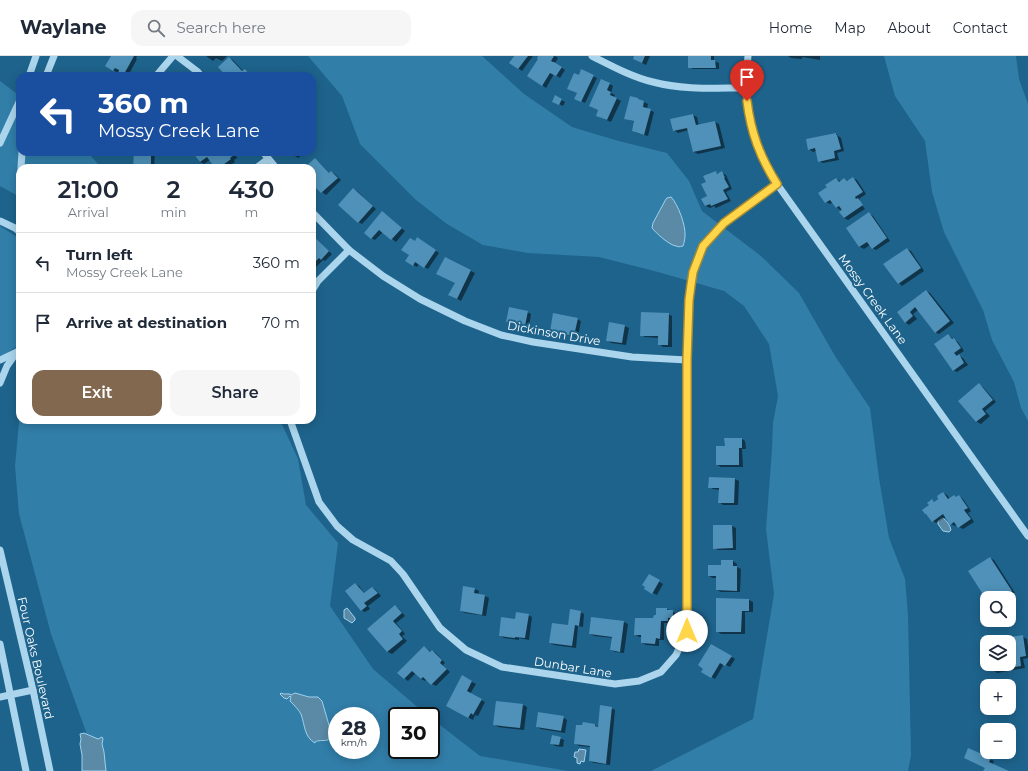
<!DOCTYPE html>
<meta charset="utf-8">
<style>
body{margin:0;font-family:Montserrat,sans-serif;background:#f6f6f7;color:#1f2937;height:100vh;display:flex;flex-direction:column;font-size:15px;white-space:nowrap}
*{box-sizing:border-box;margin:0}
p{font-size:13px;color:#747a83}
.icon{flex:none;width:22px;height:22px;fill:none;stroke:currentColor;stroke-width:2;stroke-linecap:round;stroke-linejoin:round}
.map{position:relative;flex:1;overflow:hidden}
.sheet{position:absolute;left:16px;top:108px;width:300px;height:260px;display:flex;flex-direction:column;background:#fff;border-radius:12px;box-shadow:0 2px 10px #0003}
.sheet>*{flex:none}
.top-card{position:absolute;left:16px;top:16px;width:300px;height:84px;border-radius:12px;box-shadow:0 2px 10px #0003;background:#1a4fa0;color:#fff;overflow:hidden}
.fabs{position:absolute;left:980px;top:535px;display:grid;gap:8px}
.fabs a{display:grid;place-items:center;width:36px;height:36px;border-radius:8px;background:#fff;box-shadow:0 2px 10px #0003;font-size:20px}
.speed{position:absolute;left:328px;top:651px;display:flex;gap:8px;font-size:20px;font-weight:700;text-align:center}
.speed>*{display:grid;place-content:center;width:52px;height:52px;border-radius:50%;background:#fff;box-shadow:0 2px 10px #0003;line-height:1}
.speed small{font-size:10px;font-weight:400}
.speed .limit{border:2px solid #111;border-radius:6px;background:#fff;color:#111}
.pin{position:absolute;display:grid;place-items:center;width:34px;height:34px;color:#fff;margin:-41px -17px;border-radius:50% 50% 50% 0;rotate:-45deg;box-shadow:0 0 4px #0007}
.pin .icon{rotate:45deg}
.me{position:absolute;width:44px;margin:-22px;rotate:0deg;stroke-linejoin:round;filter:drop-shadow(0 0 3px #0008)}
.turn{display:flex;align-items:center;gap:14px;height:84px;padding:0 16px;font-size:18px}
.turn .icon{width:52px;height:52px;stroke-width:2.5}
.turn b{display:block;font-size:28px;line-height:34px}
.eta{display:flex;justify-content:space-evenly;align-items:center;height:68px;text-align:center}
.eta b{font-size:24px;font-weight:600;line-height:28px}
.button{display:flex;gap:8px;margin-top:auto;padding:8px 16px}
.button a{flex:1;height:46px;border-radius:12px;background:#82684e;color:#fff;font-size:16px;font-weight:600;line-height:46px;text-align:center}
.button a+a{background:#f6f6f7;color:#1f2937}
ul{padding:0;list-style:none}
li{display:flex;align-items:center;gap:12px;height:60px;padding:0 16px;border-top:1px solid #e0e1e3}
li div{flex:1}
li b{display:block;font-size:15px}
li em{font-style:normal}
header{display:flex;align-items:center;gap:24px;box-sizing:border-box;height:56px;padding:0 20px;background:#fff;border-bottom:1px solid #e0e1e3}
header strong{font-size:19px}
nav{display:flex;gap:22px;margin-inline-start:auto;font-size:14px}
.search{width:280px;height:36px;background:#f6f6f7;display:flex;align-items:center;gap:10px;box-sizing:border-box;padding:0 14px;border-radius:12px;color:#747a83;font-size:15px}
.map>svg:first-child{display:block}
.green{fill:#317ea9;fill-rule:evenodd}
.water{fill:#5a8aa6;stroke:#9ed2ee}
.shadow{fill:#0007}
.building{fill:#4f91b8}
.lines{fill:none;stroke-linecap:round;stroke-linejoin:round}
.minor{stroke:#abd5ec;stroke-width:7}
.route-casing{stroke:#a68a30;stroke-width:10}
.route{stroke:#ffd54a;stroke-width:7}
.labels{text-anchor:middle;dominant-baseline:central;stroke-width:4;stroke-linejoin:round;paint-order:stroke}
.street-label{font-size:12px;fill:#fff;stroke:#1e638c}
</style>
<header>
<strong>Waylane</strong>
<div class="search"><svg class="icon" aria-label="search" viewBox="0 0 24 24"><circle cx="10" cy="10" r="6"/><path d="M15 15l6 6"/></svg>Search here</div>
<nav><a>Home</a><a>Map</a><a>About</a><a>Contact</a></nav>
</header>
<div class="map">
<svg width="1028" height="715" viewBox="0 0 1028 715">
<rect width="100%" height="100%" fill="#1e638c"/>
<g class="green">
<path d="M308,0H482L524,38L572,71L615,84L667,97L689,125L702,155L761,200L799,237L835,300L870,352L879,422L889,482L905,523L908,559L911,699L908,715H651L753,663L774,538L766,473L772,393L773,367L778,340L769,288L744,250L724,235L658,216L599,201L528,197L483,189L447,168L416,144L360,88L342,40Z"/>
<path d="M884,0H1016L1019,23L1028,48V365L1021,352L1014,326L992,284L983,254L944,176L932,136L925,85L895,40Z"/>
<path d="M0,25L20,40V96H88L101,112H20V141L0,130Z"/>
<path d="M0,170L20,183V288L3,300H0Z"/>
<path d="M20,355V364H280L298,403L306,449L338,487L330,550L373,613L428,660H397V694H431V662L480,700L568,715H100L51,578L19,458L15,410ZM337,660H371V694H337Z"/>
</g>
<g class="water">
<path d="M671,141C678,148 686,170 685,180C685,183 684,187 683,190C679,191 679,191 676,190C669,189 656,177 652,172L653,167L666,143L667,142Z"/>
<path d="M943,462C947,465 950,469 951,474L949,476L943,475L938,468V465Z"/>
<path d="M347,552L355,562V564L352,567L344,562V554Z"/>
<path d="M281,637L284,638H290L291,639L295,637L309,641H318L322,645L331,676C331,689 322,682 315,686V687C304,681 305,669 301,658C298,653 294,649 290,645L291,641L290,640L287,643L284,642L280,638Z"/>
<path d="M84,677L98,683L102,681L103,683L102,688L104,696L106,715H82V699L80,688L81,683L80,678Z"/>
<path d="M579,693L586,694L584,706L581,705L580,708L577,707V702L574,701L575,696H578Z"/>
</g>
<g class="shadow">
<path d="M112,0H137L136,2L137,3L128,20H124L106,10Z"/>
<path d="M206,0H227L222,5L216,2L213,5Z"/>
<path d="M514,0H533L522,15L510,6Z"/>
<path d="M540,0H555L558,2L555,7L565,14L560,22L554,18L546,32L542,29Z"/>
<path d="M635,0H650L646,9L638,5Z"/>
<path d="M689,0H714V5L719,7V13H693L689,11Z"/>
<path d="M788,0H820V4L802,1V3L791,2Z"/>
<path d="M229,2L233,4L244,16L245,14L249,17L252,20H227Z"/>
<path d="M582,15L597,22L585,47L579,44L578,37L572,35Z"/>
<path d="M610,28L613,30L611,37L615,39L614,41L621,45L611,66L597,60L599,54L590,50Z"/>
<path d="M556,41L565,46L563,50L553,45Z"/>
<path d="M642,45L648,48L647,53L654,56L648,80L637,77L633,75L635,66L625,62Z"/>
<path d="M693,59L697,61L699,70L715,66L719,68L725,92L698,98L694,96L689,74L678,77L674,74Z"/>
<path d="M836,78L841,82L844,95L837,97L839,104L823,107L819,105L816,95L813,96L809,93Z"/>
<path d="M124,96H132L130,99Z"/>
<path d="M135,96H155L154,112H134Z"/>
<path d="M196,96H240L236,99L237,102L234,104L235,106L226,112H216L210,104L204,108L200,106Z"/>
<path d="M292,96H306L298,102L295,100Z"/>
<path d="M315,103L319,106L330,118L331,116L335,118L341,124L326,139L322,136L317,131L315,133L312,131V112H306Z"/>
<path d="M715,116L719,118L722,117L726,119L732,133L726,136L731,145L716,152L714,150L710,152L706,150L708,141L707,126Z"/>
<path d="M853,122L857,124L866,138L859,143L860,144H858L865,153L848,164L844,162L843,155L842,153L840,154L836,151L833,146L830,148L826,146L828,131L836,123L840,125L845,123L848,125Z"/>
<path d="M353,133L357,135L376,153L362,168L358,166Z"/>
<path d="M869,157L873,160L890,185L876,194L872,192L870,189L864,193L860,191L847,172Z"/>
<path d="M386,159L405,175L396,186L383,176L375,184L371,182Z"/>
<path d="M312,180L332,198L325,205L323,204L312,215Z"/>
<path d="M421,185L439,197L428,213L419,208L417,211L413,209L410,199L415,186Z"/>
<path d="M907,193L911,195L924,215L902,230L899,227Z"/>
<path d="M445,202L475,217L461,245L450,239L456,227Z"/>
<path d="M926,235L930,237L954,267L939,278L935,276L918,254L913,258L917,263L909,269L905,266L898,257Z"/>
<path d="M527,256L531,258L529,271L511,268L507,265Z"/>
<path d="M668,258L672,260V291H663L659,288V282L645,281L641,279Z"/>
<path d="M577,263L581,265L578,281L555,277L551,275Z"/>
<path d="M625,270L629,272L626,289L611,287L607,284Z"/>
<path d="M948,279L958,286L964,295L958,299L963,302L968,309L957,316L953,314Z"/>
<path d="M979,329L983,331L996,346L985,355L990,360L981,368L977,366L960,345Z"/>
<path d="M742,383L745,385L746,393H742L743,411H721L717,409Z"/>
<path d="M735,423L739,425L738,449H723L719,446L720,434L713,433L709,431Z"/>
<path d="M943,437L947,439L950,443L959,440L963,443L971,455L968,457L974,466L963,473L959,471L957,469L955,470L951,468L946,461L936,467L933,465L930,450L932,444L935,446Z"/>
<path d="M714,470H732L736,472V494H718L714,492Z"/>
<path d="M990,502L994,504L1015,537L1008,542H1003L1001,540L998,542H996L993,539L989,542L985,540L969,515Z"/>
<path d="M733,505L737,508V511L741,513L740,536H721L717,534V522H713L709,520L722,510Z"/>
<path d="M649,519L663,528L657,539L645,533Z"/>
<path d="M355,528L359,530L365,538L373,532L376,534L381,540L368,550L370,553L365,556L361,554Z"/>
<path d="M475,533L479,535L478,539L485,540L489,542L486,560L465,557L461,555Z"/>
<path d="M749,544L753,546V556H745V578H721L717,575Z"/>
<path d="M395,550L399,553L405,560L396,567L405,578L402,580L407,585L392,598L388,596L369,573Z"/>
<path d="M667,553L677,558L676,564H672V567H664V584H659V590L646,589L642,587V581H639L635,578Z"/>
<path d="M580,556L584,558L583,571L578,570L576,592L554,589L550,587L569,570Z"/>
<path d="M528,559L532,561L529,584L519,582V584L504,582L500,580L515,564Z"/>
<path d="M624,566L628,568L624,597L615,596L611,594L613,582L594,580L590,578Z"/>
<path d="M1023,581L1027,583L1028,590V602L1023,603L1025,612L997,617L993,614L992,608H1009V586H1001Z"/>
<path d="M712,589L735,603L730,611L724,608L715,623L703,616Z"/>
<path d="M424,591L431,596L432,595L436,597L445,607L443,609L450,616L436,630L432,628L427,623L425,625L421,623L416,617L408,625L404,622Z"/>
<path d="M463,621L476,628L470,638L485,646L478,660L475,659L473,664L447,650Z"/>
<path d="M523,649L527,651L524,674L498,671L494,668Z"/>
<path d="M611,652L615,654L610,709L594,707L590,705L591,691L579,690L575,687L595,669L599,671Z"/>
<path d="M563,661L567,664L565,677L541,673L537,671Z"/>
<path d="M560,682L564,684L563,691L555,690L551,687Z"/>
<path d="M990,703L994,705L992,709L1007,715H984Z"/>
</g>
<g class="building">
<path d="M111,0H134L123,20L118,17L119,14L115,12L113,15L105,10Z"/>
<path d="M514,0H528L518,13L509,7Z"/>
<path d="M538,0H554L551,5L553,6H554L562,11L556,20L550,17L542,30L527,20L538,3H537Z"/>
<path d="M634,0H645L642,7L633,3Z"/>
<path d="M688,0H711V4H715L716,12H688Z"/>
<path d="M229,1L242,15L245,13L251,20H226L218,11Z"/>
<path d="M581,13L594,19L581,46L574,43L577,37L567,33L574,17L579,19Z"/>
<path d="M601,23L610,27L607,34L611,36L610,39L617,42L607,64L596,60L598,54L589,50Z"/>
<path d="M555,39L562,43L559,49L552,46Z"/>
<path d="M630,40L638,42V43L644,45L643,51L651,53L644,79L632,75L634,65L624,63Z"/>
<path d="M693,58L696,69L715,65L721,90L693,96L687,72L673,75L670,63Z"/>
<path d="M836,77V79H837L841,93L834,95L835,102L818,106L815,92L808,94L806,83Z"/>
<path d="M134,96H151V112H133Z"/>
<path d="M194,96H232L234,99L230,102L231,103L219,112H215L207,101L200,106L193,97Z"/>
<path d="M315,102L329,117L331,115L338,122L321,137L313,129L312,130V112H304Z"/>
<path d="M716,115L717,118L722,115L725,122H724L729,131L723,134L728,143L711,150L710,148L705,150L701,143L707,140L701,128L706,126L703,120Z"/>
<path d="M853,121L863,136L855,141L856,143L858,142L863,149L844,162L839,156L842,154L839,150L836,152L830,144L825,147L818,137L827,131L825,129L836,122L839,126L844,122L847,125Z"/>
<path d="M353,132L373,150L358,167L338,149Z"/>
<path d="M382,155L402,172L391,184L379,174L371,183L364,177Z"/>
<path d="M869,156L887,182L872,193L867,186L859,191L846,172Z"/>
<path d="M312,179L329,195L321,204L319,202L312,209Z"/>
<path d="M417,181L436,194L424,212L415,206L413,210L405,205L409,199L401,194L410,182L415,185Z"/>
<path d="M907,192L921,212L898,228L883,208Z"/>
<path d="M445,201L471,214L457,243L448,239L455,227L436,218Z"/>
<path d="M926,234L950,265L935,277L915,251L910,256L913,260L905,267L897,256Z"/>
<path d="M509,251L528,255L525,270L506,266Z"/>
<path d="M641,256L669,257L668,289H658V280H640Z"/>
<path d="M553,257L578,262L574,280L550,276Z"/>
<path d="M609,266L625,269L622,287L606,285Z"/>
<path d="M948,278L952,283L954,282L961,292L954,297L957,300L959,298L964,307L953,315L934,288Z"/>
<path d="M979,327L993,344L982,353L986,358L976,366L958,345Z"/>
<path d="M724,382H742V392H739V409H716V390H725Z"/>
<path d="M709,421L735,422L734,447H718L719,432H708Z"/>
<path d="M943,436L948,443L954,439L956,441L959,439L968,452L964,454L971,463L958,472L954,466L950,469L943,458L932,466L926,458H925L922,454L929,449L927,447L932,443L934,446L938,443L937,440Z"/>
<path d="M713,469H732L733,492L713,493Z"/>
<path d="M990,501L1012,535L1001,542L998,538L992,541L990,537L984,540L968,515Z"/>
<path d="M721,504H733V510H737V535L716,534V520H708V509H721Z"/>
<path d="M649,518L660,524L652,538L644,533L645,531L642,529Z"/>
<path d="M355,527L364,537L372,531L378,537L364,547L367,550L361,555L345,535Z"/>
<path d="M463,530L475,532L474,537L485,539L482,559L460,555Z"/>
<path d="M716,542L749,543V555H742L741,576H716Z"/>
<path d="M395,549L402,557L393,565L402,575L399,578L403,583L387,596L367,573Z"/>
<path d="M656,552H667V554H673V562H668V565H661L660,583L656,582L655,588L641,587V579H634L635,562H653L654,559H656Z"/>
<path d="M570,553L581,555L579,570L575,569L572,590L549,587L552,567L568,569Z"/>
<path d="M516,556L529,558L525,582L515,581V582L499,580L501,561L515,563Z"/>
<path d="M591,561L624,565L620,596L610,594L612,581L589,578Z"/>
<path d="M1023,579L1026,600L1020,601L1021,610L992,615L991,608H1009V586H999V583Z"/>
<path d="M711,588L732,600L725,610L720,607L711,622L701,616L703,613L698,609Z"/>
<path d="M424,590L430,596L432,594L442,604L440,607L447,613L431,629L423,621L421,623L412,615L404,623L397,617Z"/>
<path d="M462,619L472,625L467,635L482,643L473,659L471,657L468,662L446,650Z"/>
<path d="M496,645L523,648L520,672L493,669Z"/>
<path d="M600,649L612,651L606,708L589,705L590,690L574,688L576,669H582L583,666L595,668V670L598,671Z"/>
<path d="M538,656L564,660L561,675L536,671Z"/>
<path d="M552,679L561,681L559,689L550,688Z"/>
<path d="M968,692L991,702L989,706L1009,715H983L985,712L964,702Z"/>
</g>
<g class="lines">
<g class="minor">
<path d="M177,0L198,16L201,20"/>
<path d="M592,0C612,10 632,21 653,26C683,34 715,32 745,32"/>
<path d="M748,0L745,32L752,72L760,97L777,128L1028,480"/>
<path d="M29,20L36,0"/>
<path d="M46,20L54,0"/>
<path d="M156,20L173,0"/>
<path d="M0,87L20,44"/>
<path d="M263,96L276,112"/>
<path d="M21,112L22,96"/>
<path d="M256,112L268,103"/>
<path d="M20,121V130"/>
<path d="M312,156L349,194L383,220L420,243L465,265L501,279L533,286L632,301L687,304"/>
<path d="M0,165L15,172L20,176"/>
<path d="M312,235L318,225L349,194"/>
<path d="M0,304L17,296"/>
<path d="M0,327L7,310L17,296"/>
<path d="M290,364L319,446L337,470L353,484L391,505L403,518L440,572L466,594L502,611L615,628L639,625L661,616L676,599L687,575V304L689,244L691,229L693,216L703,190L724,167L777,128"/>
<path d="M0,494L33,634L50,715"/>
<path d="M0,588L26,715"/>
<path d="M0,641L33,634"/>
</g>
</g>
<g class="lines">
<g class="route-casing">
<path id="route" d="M687,575V304L689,244L691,229L693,216L703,190L724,167L777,128C760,101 751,77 747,45"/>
</g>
<use href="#route" class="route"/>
</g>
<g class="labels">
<g class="street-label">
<text transform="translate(873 243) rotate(54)">Mossy Creek Lane</text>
<text transform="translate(554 277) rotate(10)">Dickinson Drive</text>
<text transform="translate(36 602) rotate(77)">Four Oaks Boulevard</text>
<text transform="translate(573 611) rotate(9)">Dunbar Lane</text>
</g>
</g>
</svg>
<div class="fabs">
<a><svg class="icon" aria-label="search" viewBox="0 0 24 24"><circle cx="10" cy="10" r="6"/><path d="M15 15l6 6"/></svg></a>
<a><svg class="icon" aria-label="layers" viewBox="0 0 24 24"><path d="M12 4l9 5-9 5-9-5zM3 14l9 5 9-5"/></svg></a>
<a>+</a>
<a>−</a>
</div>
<div class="speed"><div>28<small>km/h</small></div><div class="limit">30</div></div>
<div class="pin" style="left:747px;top:45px;background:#d93025"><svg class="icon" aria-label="arrive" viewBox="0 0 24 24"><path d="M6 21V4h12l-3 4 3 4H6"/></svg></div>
<svg class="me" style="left:687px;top:575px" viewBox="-20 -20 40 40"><circle r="19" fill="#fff"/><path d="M0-13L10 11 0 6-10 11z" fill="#ffd54a"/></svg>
<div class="top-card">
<div class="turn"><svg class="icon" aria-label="left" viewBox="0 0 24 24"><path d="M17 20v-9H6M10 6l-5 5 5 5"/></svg><div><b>360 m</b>Mossy Creek Lane</div></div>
</div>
<section class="sheet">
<div class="eta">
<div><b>21:00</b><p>Arrival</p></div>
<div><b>2</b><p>min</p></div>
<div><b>430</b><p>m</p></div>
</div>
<ul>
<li><svg class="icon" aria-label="left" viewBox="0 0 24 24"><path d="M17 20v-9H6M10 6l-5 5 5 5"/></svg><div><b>Turn left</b><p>Mossy Creek Lane</p></div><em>360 m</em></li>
<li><svg class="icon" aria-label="arrive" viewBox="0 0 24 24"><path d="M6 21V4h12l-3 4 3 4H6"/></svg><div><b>Arrive at destination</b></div><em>70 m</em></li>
</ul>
<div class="button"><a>Exit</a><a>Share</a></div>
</section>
</div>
